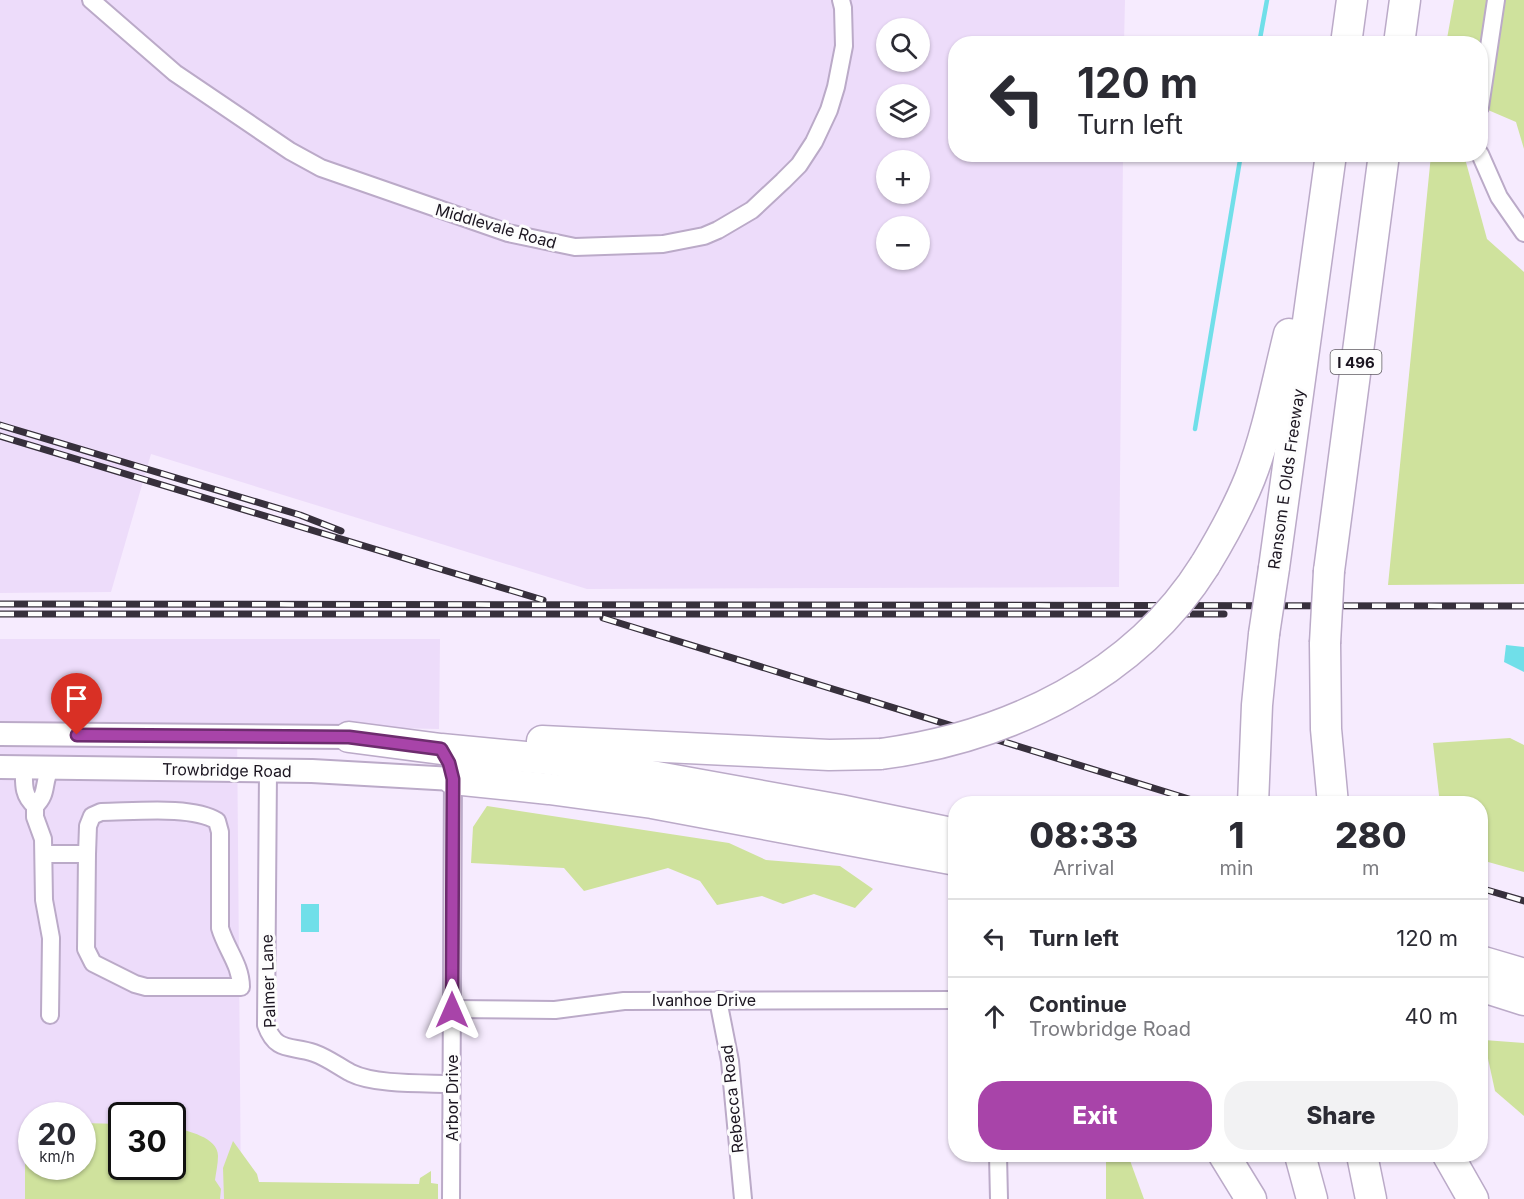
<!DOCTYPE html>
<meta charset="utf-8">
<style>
body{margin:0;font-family:Inter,sans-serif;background:#f2f2f3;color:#2b2b33;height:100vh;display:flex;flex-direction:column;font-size:22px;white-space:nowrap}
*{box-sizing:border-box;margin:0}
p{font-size:20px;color:#7c7c81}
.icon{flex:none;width:33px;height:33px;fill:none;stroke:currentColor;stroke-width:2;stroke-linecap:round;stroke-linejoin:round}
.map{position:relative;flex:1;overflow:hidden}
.details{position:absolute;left:948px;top:796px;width:540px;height:366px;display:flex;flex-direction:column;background:#fff;border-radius:24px;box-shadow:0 2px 4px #0004}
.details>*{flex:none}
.banner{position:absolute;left:948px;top:36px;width:540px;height:126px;border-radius:24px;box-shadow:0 2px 4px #0004;background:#fff;color:#2b2b33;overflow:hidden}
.tools{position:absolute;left:876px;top:18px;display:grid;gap:12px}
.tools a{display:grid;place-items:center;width:54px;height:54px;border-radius:50%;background:#fff;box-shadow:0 2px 4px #0004;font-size:30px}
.speed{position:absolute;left:18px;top:1102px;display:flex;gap:12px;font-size:30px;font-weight:700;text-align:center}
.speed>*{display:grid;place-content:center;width:78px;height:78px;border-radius:50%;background:#fff;box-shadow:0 2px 4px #0004;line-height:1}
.speed small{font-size:15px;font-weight:400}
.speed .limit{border:3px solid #111;border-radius:9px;background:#fff;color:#111}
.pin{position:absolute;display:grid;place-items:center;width:51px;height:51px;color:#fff;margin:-62px -26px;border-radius:50% 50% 50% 0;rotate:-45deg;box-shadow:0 0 6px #0007}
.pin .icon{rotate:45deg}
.me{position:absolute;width:66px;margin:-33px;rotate:0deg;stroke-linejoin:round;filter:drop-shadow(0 0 4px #0008)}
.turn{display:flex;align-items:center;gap:21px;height:126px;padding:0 30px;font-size:27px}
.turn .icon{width:78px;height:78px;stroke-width:2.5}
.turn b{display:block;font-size:42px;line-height:51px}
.eta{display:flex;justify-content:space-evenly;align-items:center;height:102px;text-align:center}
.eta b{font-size:36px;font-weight:800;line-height:42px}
.primary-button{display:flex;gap:12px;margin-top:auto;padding:12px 30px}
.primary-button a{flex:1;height:69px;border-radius:24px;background:#a844a9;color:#fff;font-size:24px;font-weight:800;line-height:69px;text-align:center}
.primary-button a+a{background:#f2f2f3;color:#2b2b33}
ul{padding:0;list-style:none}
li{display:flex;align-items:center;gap:18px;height:78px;padding:0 30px;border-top:2px solid #e1e1e2}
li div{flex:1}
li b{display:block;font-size:22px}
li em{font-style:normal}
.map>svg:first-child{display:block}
.built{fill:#eddcfa;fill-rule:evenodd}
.green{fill:#cfe29d}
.water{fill:#70dfe9}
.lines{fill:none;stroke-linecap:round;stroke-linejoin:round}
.stream{stroke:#70dfe9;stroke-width:4.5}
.street-casing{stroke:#bbaac8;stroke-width:20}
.secondary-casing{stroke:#bbaac8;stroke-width:26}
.highway-casing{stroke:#bbaac8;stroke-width:33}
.street{stroke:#fff;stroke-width:16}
.secondary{stroke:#fff;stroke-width:22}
.highway{stroke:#fff;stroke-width:30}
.rail-casing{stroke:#37303c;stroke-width:7}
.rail{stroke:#fdfdfd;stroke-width:4.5;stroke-dasharray:14;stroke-linecap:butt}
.highway-bridge-casing{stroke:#bbaac8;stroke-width:33;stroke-linecap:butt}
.highway-bridge{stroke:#fff;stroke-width:30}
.route-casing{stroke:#6d2c6e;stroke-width:15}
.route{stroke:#a844a9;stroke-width:10}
.labels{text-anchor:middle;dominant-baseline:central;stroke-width:6;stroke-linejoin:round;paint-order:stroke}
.shield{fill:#fdfdfd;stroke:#5f5b62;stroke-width:1.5}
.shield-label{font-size:15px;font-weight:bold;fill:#1b1520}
.street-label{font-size:16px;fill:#1b1520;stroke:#fdfdfd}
</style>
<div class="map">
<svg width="1524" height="1199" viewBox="0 0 1524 1199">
<rect width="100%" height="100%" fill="#f6ebfe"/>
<g class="built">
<path d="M0,0H1125L1124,43L956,44V154L1123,155L1119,587L587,589L151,454L111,592L0,593ZM886,28H920V62H886ZM886,94H920V128H886ZM886,160H920V194H886ZM886,226H920V260H886Z"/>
<path d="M0,639H440L439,729L237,725L241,1199H0ZM32,1116H82V1167H32ZM122,1116H172V1167H122Z"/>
</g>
<g class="green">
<path d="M1454,0H1524V149L1516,122L1481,107L1480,44H1446Z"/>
<path d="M1431,155H1464L1487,239L1524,272V584L1388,585Z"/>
<path d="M1510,738L1524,745V872L1481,860L1480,804H1440L1433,743Z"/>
<path d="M487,806L729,843L766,860L840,866L873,889L855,908L814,894L783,904L762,896L717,905L700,881L668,868L584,891L564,868L471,863L473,827Z"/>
<path d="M1484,1040L1524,1043V1116L1495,1091Z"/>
<path d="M83,1123L121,1124L122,1167H172L173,1127C187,1131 218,1137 218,1156C218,1164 216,1172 215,1180L221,1189L220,1199H25V1152L31,1153L32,1167H82Z"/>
<path d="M233,1141L257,1174L259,1182L419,1184L420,1178L431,1171V1183L438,1184V1199H224L223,1168Z"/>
<path d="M1106,1155H1128L1144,1199H1106Z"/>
</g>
<g class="water">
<path d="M1506,645L1524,647V672L1504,662Z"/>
<rect x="301" y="904" width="18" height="28"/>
</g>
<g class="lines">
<g class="stream">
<path d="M1259,44L1267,0"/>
<path d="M1195,429L1241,154"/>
</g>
<g class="street-casing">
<g id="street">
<path d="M91,0L175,73L290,151L321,168L508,233L575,247L663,244L704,236L718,230L752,210L783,181L799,165L814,142L829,110L836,87L844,46L843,8L841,0"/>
<path d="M1480,107L1496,0"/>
<path d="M1480,154L1499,197L1524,233"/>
<path d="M24,767C24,783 22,795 35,806C49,793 42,782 51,768"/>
<path d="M268,771L266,1025C276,1053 291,1045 314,1053C328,1058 338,1066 351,1073C375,1085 424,1083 451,1084"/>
<path d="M35,806V817L43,839L44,900L51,938L50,1015"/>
<path d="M44,854H87L86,949L93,963L135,984L146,987H241C241,965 226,949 220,928V832L217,821C192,805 131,812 101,812L92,816L88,826L87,854"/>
<path d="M718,1000L730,1061L743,1199"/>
<path d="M452,1009L555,1010L624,1001L956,1000"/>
<path d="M998,1155L999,1199"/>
<path d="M451,1199L453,774"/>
</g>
</g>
<g class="secondary-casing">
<g id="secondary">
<path d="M0,734L349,737"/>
<path d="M0,767L312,771L453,779"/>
</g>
</g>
<g class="highway-casing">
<g id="highway">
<path d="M1346,44L1352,0"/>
<path d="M1399,44L1405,0"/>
<path d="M1205,565C1222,537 1238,508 1250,478C1268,432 1277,382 1289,334"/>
<path d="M1274,568L1331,154"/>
<path d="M1329,571L1384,154"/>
<path d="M1325,643L1326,729L1333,804"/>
<path d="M349,737L441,749L547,759L635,773L840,810L956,834"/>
<path d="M542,741L829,755L881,754"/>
<path d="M453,779L549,789L652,803L956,860"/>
<path d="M1253,804L1257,705L1264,634"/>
<path d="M1480,961L1524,974"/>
<path d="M1480,986L1524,1000"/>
<path d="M1224,1155L1251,1199"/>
<path d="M1300,1155L1312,1199"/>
<path d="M1362,1155L1371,1199"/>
<path d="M1448,1155L1473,1199"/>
</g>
</g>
<use href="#street" class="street"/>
<use href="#secondary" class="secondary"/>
<use href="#highway" class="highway"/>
<g class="rail-casing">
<g id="rail">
<path d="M0,425L300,515L341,531"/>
<path d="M0,436L543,600"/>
<path d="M0,604L1524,606"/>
<path d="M0,614H1224"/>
<path d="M603,618L1205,804"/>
<path d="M1480,888L1524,901"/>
</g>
</g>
<use href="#rail" class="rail"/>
<g class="highway-bridge-casing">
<g id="highway-bridge">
<path d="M1264,634L1274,568"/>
<path d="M1325,643L1329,571"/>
<path d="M881,754C1008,737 1135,677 1205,565"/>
</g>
</g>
<use href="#highway-bridge" class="highway-bridge"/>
</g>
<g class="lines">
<g class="route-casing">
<path id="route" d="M77,735L349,737L441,749L449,763L453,779L452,1010"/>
</g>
<use href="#route" class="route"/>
</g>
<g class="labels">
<rect class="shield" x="1330.5" y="350" width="51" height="24" rx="4.5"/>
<g class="shield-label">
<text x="1356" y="362">I 496</text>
</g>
<g class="street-label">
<text transform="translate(496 226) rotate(16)">Middlevale Road</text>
<text transform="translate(1286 479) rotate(-82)">Ransom E Olds Freeway</text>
<text transform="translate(227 770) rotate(1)">Trowbridge Road</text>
<text transform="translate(268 981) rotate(-92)">Palmer Lane</text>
<text x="704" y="1000">Ivanhoe Drive</text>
<text transform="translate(452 1098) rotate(-90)">Arbor Drive</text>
<text transform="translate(732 1099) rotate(-96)">Rebecca Road</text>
</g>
</g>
</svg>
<div class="tools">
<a><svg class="icon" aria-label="search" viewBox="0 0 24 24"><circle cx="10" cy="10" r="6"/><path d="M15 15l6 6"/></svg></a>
<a><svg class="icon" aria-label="layers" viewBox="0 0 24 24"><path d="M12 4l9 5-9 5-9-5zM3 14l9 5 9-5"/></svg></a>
<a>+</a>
<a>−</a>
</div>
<div class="speed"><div>20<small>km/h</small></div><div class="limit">30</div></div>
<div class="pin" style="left:77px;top:735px;background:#d93025"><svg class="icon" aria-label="arrive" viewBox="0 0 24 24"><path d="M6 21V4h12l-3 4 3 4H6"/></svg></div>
<svg class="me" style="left:452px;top:1010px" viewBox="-20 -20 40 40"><path d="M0-17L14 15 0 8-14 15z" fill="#a844a9" stroke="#fff" stroke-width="4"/></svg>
<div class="banner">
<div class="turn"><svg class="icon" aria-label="left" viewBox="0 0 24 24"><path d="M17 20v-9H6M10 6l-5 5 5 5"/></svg><div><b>120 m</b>Turn left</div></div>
</div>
<section class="details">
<div class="eta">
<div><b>08:33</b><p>Arrival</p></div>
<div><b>1</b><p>min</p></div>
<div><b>280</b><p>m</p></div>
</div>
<ul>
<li><svg class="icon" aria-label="left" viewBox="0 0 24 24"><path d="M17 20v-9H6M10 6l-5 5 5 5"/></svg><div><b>Turn left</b></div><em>120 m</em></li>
<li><svg class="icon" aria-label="ahead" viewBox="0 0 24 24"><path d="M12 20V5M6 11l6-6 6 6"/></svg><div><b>Continue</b><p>Trowbridge Road</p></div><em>40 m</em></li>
</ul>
<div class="primary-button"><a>Exit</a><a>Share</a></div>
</section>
</div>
